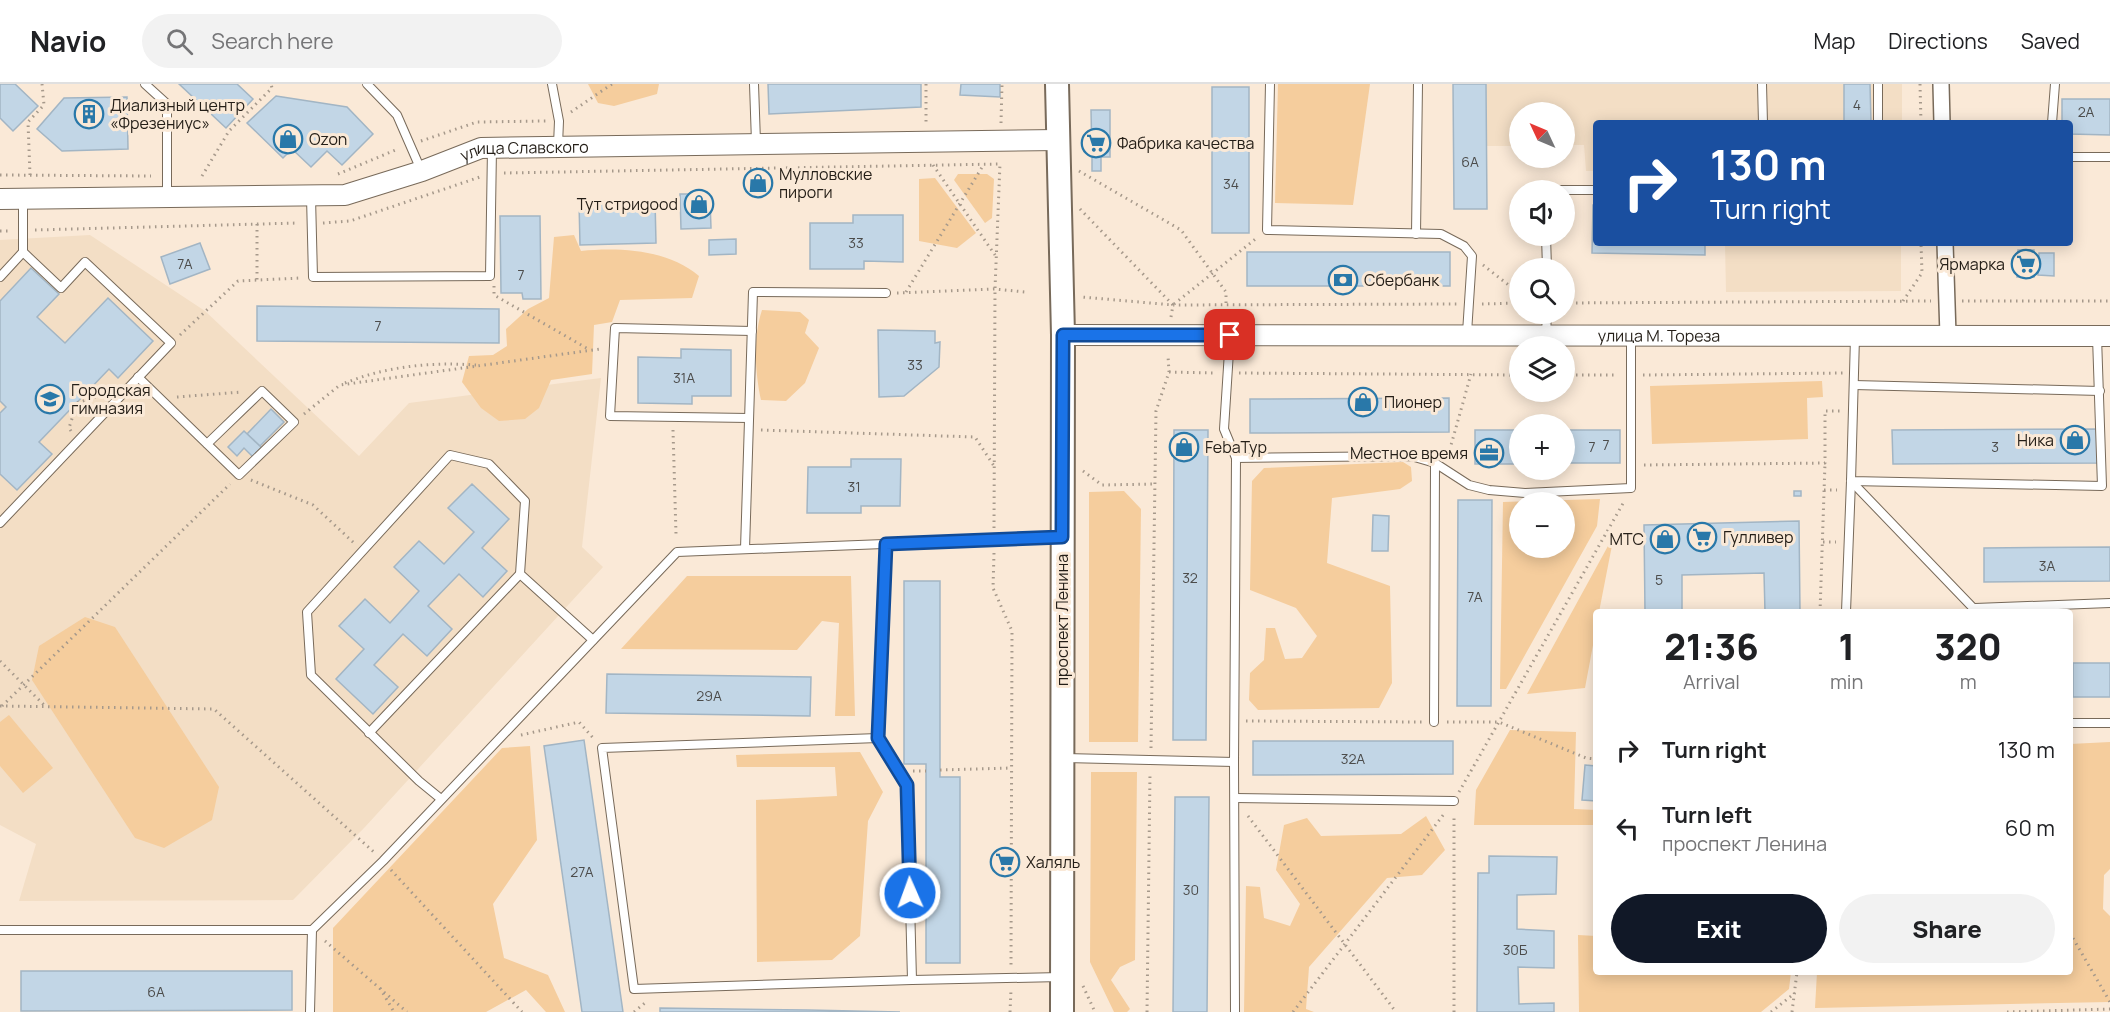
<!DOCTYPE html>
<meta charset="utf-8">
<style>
body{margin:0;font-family:Manrope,sans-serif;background:#f2f2f2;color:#202124;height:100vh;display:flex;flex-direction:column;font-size:22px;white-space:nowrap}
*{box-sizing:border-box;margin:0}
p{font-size:20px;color:#757577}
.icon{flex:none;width:33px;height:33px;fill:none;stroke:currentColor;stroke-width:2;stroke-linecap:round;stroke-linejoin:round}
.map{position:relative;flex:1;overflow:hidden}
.side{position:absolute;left:1593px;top:525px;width:480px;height:366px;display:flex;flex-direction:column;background:#fff;border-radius:6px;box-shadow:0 3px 15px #0003}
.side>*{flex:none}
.guide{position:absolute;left:1593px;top:36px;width:480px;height:126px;border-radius:6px;box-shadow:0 3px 15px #0003;background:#1a4fa0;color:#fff;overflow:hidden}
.needle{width:39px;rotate:314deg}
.fabs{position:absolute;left:1509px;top:18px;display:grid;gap:12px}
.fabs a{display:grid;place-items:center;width:66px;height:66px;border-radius:50%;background:#fff;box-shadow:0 3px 15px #0003;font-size:30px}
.pin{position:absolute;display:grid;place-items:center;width:51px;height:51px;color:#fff;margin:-26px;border-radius:12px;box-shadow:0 3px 9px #0006}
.me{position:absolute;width:66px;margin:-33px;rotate:358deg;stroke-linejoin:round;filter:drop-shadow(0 0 4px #0008)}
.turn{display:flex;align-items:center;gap:21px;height:126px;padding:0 18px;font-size:27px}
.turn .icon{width:78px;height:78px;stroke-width:2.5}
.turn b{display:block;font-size:42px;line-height:51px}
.eta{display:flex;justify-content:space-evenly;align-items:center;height:102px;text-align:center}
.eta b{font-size:36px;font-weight:800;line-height:42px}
.button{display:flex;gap:12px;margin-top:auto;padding:12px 18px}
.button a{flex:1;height:69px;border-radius:36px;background:#111827;color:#fff;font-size:24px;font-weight:800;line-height:69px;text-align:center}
.button a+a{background:#f2f2f2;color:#202124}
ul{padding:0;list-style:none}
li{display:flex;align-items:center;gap:18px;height:78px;padding:0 18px}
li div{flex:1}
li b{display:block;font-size:22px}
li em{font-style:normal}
header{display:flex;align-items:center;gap:36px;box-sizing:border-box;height:84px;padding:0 30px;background:#fff;border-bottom:2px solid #e0e0e0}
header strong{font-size:28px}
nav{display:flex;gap:33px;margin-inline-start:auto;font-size:21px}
.search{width:420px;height:54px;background:#f2f2f2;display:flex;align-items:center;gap:15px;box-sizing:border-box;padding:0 21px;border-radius:33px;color:#757577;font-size:22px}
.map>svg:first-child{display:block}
.built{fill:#f3dec5}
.green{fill:#f5cd9d;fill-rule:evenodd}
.building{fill:#c2d6e6;stroke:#a2b5c4;stroke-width:1.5}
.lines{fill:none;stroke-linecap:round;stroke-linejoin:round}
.service-casing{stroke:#786a5a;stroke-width:10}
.minor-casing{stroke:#786a5a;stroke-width:18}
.tertiary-casing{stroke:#786a5a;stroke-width:22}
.secondary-casing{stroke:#786a5a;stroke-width:26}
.path{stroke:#a6998b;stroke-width:3;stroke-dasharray:1.5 4.5;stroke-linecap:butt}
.service{stroke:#fff;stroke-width:8}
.minor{stroke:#fff;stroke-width:15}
.tertiary{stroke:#fff;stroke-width:20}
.secondary{stroke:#fff;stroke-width:22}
.route-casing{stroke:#114b97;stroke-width:15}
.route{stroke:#1a73e8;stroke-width:10}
.labels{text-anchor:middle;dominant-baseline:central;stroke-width:6;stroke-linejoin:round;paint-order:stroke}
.number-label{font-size:14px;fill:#4c4c4b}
.poi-label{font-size:16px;fill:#241e17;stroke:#fae9d7;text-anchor:start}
.street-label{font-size:16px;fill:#241e17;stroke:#fae9d7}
</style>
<header>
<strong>Navio</strong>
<div class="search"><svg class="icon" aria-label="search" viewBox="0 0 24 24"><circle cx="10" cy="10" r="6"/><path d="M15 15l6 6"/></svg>Search here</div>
<nav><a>Map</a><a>Directions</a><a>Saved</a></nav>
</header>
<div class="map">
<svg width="2110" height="928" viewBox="0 0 2110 928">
<rect width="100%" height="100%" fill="#fae9d7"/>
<g class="built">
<path d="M1486,0H1902V39H1596V87H1586L1584,61H1565L1564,28H1520L1519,62H1487Z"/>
<path d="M90,151L205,227L359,372L409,319L601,294L582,463L603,483L365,743L293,816L19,817L36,760L0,741V156Z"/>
<path d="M1725,159H1901V207L1726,208Z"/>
</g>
<g class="green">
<path d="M588,0H659L657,10L614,22L598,19Z"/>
<path d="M1278,0H1370L1353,121L1275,119Z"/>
<path d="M958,90H987L994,95L992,134L985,139L954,96Z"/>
<path d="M935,94L976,149L957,164L919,157V95Z"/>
<path d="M574,151L581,167C620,163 669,166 699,192L692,214L620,216L612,238L594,241L592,290L551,296L539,324L525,335L499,337L481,324L462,298L469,272L493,271L507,262L506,245L528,225L549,214L554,153Z"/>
<path d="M762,226L800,228L809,236L805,249L819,264L805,299L786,317L761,316C755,289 753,253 762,226Z"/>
<path d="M1822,297L1823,313L1807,314L1808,355L1652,360L1650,302Z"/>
<path d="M1403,378L1411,383L1412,397L1400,405L1332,414L1327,479L1390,502L1392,599L1379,624L1258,626L1249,616L1250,589L1264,576L1266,544H1275L1285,575L1302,574L1317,552L1296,524L1250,506L1252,397L1264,384Z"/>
<path d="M1124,407L1141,425L1138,658H1089V408Z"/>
<path d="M1600,415L1597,442L1506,605H1500L1503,418ZM1520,418H1564V464H1520Z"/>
<path d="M1614,451L1599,528H1596V545L1585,604L1527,610Z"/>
<path d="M687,492H851L855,632H835L839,539L822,537L797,566L621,565Z"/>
<path d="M85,533L115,543L219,703L212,736L164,764L135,754L32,596L39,562Z"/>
<path d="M9,631L53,684L23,709L0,682V638Z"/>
<path d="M1510,646L1576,648L1574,725L1596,726V741H1474L1476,706Z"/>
<path d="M2110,658V785L2104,791L2103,825L2110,832V918L1815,924L1817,888H2070V660Z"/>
<path d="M530,662L537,756L493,820L504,874L548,891L565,928H546L526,906L486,928H333V844L502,664Z"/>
<path d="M860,668L883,708L868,737L860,852L832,876L757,878L756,716L837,712L835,683H737L736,671Z"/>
<path d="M1091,688H1137L1135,876L1120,883L1111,896L1130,925L1127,928H1114L1090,878Z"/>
<path d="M1426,732L1445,766L1422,791L1387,794L1309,883L1306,925L1314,928H1244L1246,802L1260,803L1264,834L1290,842L1300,820L1276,786L1284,741L1307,734L1321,752L1401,750Z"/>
<path d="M1578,851L1596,852V888H1791L1789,905L1761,928H1579Z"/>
</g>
<g class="building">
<path d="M0,0H15L38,22L13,47L0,34Z"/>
<path d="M179,0H237L253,15L226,44Z"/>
<path d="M768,0H921V23L769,30Z"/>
<path d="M961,0H1000V13L960,11Z"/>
<path d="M1453,0H1486L1487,125H1454Z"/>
<path d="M1844,0H1870L1871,39H1844Z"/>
<rect x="1212" y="3" width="37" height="146"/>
<path d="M276,12L347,23L373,50L342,81L327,67L311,83L292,65L283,74L247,39Z"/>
<path d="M127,13L128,65L62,67L37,45L64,14Z"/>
<path d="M2062,15H2110V51L2070,50V39H2062Z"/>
<path d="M1091,26H1110V73H1092Z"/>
<rect x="1092" y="73" width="9" height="14"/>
<path d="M761,92V106H756L755,93Z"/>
<path d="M680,110H697L710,117L711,144L681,145Z"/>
<path d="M655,116L656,159L580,161L579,118Z"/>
<path d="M1593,121H1596V159H1705V171L1592,169Z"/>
<path d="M853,131H903V178L864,177V185H810V139H853Z"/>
<path d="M500,132H540L541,215H523L522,209H501Z"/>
<path d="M736,155V170L709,171V156Z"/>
<path d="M200,159L210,185L170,200L161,173Z"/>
<path d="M2018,166H2034V193H2017Z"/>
<rect x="1247" y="168" width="203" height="34"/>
<path d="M2039,169H2054V192L2038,191Z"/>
<path d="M31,184L59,210L37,233L65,259L108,214L153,257L118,294L109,285L39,358L52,370L17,406L0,390V329L6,323L0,317V217Z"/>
<path d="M257,222L499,225V259L257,257Z"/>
<path d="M878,246L935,247V259L940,258L939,283L904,312L879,313Z"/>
<path d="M681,265L731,266V312H692V320L638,319V273L681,274Z"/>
<path d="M1449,314V348L1250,349V315Z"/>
<path d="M271,325L284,338L260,362L247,350Z"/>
<path d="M2098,345V379L1893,380L1892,346Z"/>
<path d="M1174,346H1208L1206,656H1173Z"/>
<rect x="1475" y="346" width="45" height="34"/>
<rect x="1564" y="346" width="56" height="33"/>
<path d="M244,347L263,365L254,374L244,364L237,372L228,363Z"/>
<path d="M851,375H901L900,422H861V429H807L808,383H851Z"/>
<path d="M472,400L509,435L482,464L507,487L483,513L459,490L428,522L452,545L427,572L403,550L374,581L398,603L373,630L336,595L364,565L339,542L365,515L390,539L419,507L394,483L419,457L444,480L474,448L448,424Z"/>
<rect x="1794" y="407" width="7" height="5"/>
<path d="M1458,416H1492L1491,622H1457Z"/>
<path d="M1373,431L1389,432L1388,467H1372Z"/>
<path d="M1799,437L1800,528H1765L1764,489L1682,491V528H1645L1644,441Z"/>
<path d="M2110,463V497L1984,498V464Z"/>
<path d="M904,497H940V693H960V879H926V680H904Z"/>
<rect x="2073" y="579" width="37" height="34"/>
<path d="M607,590L811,593L810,632L606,629Z"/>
<path d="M584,656L600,767L623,928H582L544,662Z"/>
<path d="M1253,657H1453V690L1253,691Z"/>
<path d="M1585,681L1596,682V717L1582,716Z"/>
<path d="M1175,713H1209L1207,928H1173Z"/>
<path d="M1004,766H1008L1007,790H1003Z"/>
<path d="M1489,772L1557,773L1556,810L1517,811V845L1554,847V884L1518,883L1519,920L1554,919V928H1477L1478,789H1489Z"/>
<path d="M21,887H292V926L21,927Z"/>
<path d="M660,924L808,926L900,928H660Z"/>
</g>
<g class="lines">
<g class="service-casing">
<g id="service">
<path d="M145,0L167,20V112"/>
<path d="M367,0L397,31L421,86"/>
<path d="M552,0L559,37L558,61"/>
<path d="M754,0L756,58"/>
<path d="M1270,0L1267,146L1441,150L1464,162L1472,172L1467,249"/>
<path d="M1762,0L1763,39"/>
<path d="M1878,0V39"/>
<path d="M2052,39L2055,0"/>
<path d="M2070,73H2110"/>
<path d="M1561,106H1596"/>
<path d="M311,113L313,193L490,192L492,64"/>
<path d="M1416,150L1418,0"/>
<path d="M1546,152L1547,184"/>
<path d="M0,193L23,168V116"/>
<path d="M1546,250L1547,230"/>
<path d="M1230,252L1224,345L1236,374"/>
<path d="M1855,253L1851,397L2102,402L2097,253"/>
<path d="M138,293L239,391L294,338L262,307L207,360"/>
<path d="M1854,301L2100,307"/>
<path d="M749,334L610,332L615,244L752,247"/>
<path d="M1851,397L1977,528"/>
<path d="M0,439L171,259L85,178L61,204L23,168"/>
<path d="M745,465L753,208L886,209"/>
<path d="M1975,524L2110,519"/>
<path d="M1846,528L1851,397"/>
<path d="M1434,638L1435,379"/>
<path d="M2070,639H2110"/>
<path d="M369,649L520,490"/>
<path d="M878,654L602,664L634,905L912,896L907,701L878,654L886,460"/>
<path d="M1065,674L1234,678L1236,374L1411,372L1435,379L1469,401L1489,406L1525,409L1631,404V252"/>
<path d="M1234,678L1235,928"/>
<path d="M1235,714L1454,717"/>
<path d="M441,715L419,697L311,591L307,528L450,371L489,380L525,417L520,490L593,556"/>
<path d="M0,846H312L383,777L677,468L1062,453"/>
<path d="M912,896L1061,893"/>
<path d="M310,928L312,846"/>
</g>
</g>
<g class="minor-casing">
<g id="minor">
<path d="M1941,0L1942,39"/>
<path d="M1945,159L1948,251"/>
</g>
</g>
<g class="tertiary-casing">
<g id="tertiary">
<path id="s1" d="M0,115L345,111L422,87L481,64L1058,56"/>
<path id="s2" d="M1063,251L2110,252"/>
</g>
</g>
<g class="secondary-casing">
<path id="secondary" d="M1057,0L1063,251L1062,928"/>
</g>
<g class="path">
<path d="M926,0V41"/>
<path d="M1920,0L1921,39"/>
<path d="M571,28L612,0"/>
<path d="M1001,39L1002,0"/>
<path d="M421,57L477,38L546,37"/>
<path d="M933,81L995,171"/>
<path d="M1079,87L1181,146L1226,208V221"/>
<path d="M504,89L1000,80"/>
<path d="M338,90L398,65"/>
<path d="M0,91L151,92"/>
<path d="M30,91L28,38L44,21L42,0"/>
<path d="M202,92L229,47L272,4L271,0"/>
<path d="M1080,125L1173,221L1082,213"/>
<path d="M323,139L350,137L480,93"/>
<path d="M257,140V196"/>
<path d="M35,146L298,139"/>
<path d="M0,147H10"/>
<path d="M1483,181L1520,210"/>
<path d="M494,202V211L590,266"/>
<path d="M906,208L984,80"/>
<path d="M897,209L995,205L1025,208"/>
<path d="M1903,217L1922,189L1921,159"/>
<path d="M1962,217H2110"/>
<path d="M1564,219L1931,217"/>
<path d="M1174,220L1258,153"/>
<path d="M1482,220L1520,219"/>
<path d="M1171,233L1173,221L1458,220"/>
<path d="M180,251L238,197L300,194"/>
<path d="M1169,288L1215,289"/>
<path d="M1239,289L1520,291"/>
<path d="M1564,291H1618"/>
<path d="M1643,291L1843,289"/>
<path d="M345,299C388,282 430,278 476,281"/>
<path d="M177,313L242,308"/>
<path d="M304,330L340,301L600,265"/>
<path d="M673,346L676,450"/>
<path d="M761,346L975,353L994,382"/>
<path d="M71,347L69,344L77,319L104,310"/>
<path d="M1448,372L1471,290"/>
<path d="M1644,381L1825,379V327H1840"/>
<path d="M1083,387L1102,401L1155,400"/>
<path d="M251,396L313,421L354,459"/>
<path d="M1824,406H1837"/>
<path d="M994,444L995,205L1000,79"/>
<path d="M1823,458H1836"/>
<path d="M994,469L993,504L1012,547L1011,881"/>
<path d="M1820,528L1825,379"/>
<path d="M0,577L45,622"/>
<path d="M0,622L214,625L374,768"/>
<path d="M2,622L230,400"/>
<path d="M1246,637L1422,638"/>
<path d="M1447,638H1499L1586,674L1596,675"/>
<path d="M521,651L579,638L595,656"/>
<path d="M1151,664L1156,327L1169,288L1168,272"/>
<path d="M940,686L1011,684"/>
<path d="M913,687H926"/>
<path d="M1459,708L1625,416"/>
<path d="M1248,732L1396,928"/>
<path d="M391,786L522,928"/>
<path d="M2070,849L2110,918"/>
<path d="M325,857L407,928"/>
<path d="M1083,902L1095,928"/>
<path d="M380,904L394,928"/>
<path d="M634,928L646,918"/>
<path d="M1010,928L1011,906"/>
<path d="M1147,928L1150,689"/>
<path d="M1293,928L1444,730"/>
<path d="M1454,928V731"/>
<path d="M1771,928L1795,909"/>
<path d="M1792,928L1797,888"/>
<path d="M2007,928L2110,925"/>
</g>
<use href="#service" class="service"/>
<use href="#minor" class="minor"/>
<use href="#tertiary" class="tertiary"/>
<use href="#secondary" class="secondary"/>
</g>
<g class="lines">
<g class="route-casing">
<path id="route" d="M910,809L907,701L878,654L886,460L1062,453L1063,251H1230"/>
</g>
<use href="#route" class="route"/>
</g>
<defs>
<g id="building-ring" transform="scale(1.5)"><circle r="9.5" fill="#fae9d7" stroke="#2978a9" stroke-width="1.5"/><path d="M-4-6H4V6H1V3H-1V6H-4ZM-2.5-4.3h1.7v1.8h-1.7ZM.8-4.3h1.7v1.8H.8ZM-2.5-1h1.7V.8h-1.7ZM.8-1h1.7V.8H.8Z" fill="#2978a9"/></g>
<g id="shop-ring" transform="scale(1.5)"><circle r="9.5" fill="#fae9d7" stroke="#2978a9" stroke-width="1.5"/><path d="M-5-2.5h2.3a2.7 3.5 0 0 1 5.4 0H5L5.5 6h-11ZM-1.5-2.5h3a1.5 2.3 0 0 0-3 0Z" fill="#2978a9"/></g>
<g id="supermarket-ring" transform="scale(1.5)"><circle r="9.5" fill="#fae9d7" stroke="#2978a9" stroke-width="1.5"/><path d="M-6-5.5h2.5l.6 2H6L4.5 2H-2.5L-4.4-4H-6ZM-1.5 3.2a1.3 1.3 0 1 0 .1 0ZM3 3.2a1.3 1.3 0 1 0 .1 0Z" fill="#2978a9"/></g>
<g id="bank-ring" transform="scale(1.5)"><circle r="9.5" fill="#fae9d7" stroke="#2978a9" stroke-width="1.5"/><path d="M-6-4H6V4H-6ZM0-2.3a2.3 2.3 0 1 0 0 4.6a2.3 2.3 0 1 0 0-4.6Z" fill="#2978a9"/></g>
<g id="school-ring" transform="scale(1.5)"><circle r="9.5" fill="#fae9d7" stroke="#2978a9" stroke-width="1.5"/><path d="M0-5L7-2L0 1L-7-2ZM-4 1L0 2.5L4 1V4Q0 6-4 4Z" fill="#2978a9"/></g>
<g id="office-ring" transform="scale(1.5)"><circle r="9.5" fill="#fae9d7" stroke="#2978a9" stroke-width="1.5"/><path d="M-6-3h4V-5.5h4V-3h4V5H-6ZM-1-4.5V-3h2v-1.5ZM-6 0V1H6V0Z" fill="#2978a9"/></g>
</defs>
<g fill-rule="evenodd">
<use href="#building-ring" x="89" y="30"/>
<use href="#shop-ring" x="288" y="55"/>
<use href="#supermarket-ring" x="1096" y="59"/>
<use href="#shop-ring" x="758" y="99"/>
<use href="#shop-ring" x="699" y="120"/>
<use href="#supermarket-ring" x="2026" y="180"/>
<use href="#bank-ring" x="1343" y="196"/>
<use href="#school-ring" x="50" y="315"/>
<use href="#shop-ring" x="1363" y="318"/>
<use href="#shop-ring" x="2075" y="356"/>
<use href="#shop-ring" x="1184" y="363"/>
<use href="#office-ring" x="1489" y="369"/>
<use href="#supermarket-ring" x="1702" y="453"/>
<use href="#shop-ring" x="1665" y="455"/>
<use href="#supermarket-ring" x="1005" y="778"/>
</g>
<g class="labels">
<g class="number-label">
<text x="1857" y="20">4</text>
<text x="2086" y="27">2А</text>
<text x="1470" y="77">6А</text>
<text x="1231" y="99">34</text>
<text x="856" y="158">33</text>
<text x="185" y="179">7А</text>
<text x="521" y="190">7</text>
<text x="378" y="241">7</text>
<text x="915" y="280">33</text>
<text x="684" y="293">31А</text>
<text x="1606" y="360">7</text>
<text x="1592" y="362">7</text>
<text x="1995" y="362">3</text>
<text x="854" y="402">31</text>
<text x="2047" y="481">3А</text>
<text x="1190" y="493">32</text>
<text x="1659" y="495">5</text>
<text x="1475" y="512">7А</text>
<text x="709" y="611">29А</text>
<text x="1353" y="674">32А</text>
<text x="582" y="787">27А</text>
<text x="1191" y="805">30</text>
<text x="1515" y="865">30Б</text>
<text x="156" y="907">6А</text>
</g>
<g class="poi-label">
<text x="110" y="21">Диализный центр<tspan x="110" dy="18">«Фрезениус»</tspan></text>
<text x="309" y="55">Ozon</text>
<text x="1117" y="59">Фабрика качества</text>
<text x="779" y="90">Мулловские<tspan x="779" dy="18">пироги</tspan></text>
<text x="678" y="120" text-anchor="end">Тут стриgood</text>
<text x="2005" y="180" text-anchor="end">Ярмарка</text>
<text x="1364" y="196">Сбербанк</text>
<text x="71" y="306">Городская<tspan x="71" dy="18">гимназия</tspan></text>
<text x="1384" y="318">Пионер</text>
<text x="2054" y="356" text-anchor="end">Ника</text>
<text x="1205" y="363">FebaТур</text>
<text x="1468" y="369" text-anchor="end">Местное время</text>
<text x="1723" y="453">Гулливер</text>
<text x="1644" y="455" text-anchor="end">МТС</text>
<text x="1026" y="778">Халяль</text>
</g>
<g class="street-label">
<text stroke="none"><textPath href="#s1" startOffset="532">улица Славского</textPath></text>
<text stroke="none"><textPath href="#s2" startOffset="596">улица М. Тореза</textPath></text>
<text transform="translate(1062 536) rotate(-90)">проспект Ленина</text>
</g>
</g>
</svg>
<div class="fabs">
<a><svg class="needle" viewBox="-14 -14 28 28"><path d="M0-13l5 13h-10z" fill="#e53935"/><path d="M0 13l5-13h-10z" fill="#757577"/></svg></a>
<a><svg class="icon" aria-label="sound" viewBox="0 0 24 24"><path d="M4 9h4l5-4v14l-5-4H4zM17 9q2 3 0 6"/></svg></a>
<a><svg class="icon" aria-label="search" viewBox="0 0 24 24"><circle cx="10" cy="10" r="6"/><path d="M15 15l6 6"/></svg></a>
<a><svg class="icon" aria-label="layers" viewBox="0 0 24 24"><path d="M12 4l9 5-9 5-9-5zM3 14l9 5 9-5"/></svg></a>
<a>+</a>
<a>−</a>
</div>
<div class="pin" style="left:1230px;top:251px;background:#d93025"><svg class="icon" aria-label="arrive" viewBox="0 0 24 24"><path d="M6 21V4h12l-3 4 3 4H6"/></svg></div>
<svg class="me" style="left:910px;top:809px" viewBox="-20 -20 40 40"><circle r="17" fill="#1a73e8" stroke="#fff" stroke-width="3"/><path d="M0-11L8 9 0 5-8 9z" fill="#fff"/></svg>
<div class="guide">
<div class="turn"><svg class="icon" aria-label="right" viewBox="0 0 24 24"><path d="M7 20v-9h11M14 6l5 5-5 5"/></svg><div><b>130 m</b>Turn right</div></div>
</div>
<section class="side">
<div class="eta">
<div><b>21:36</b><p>Arrival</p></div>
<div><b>1</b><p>min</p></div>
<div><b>320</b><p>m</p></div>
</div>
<ul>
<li><svg class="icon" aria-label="right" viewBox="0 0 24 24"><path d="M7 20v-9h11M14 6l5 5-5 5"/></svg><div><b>Turn right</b></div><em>130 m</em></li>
<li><svg class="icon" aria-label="left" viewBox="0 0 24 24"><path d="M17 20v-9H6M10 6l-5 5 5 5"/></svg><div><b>Turn left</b><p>проспект Ленина</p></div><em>60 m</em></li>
</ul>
<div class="button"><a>Exit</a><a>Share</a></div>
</section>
</div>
